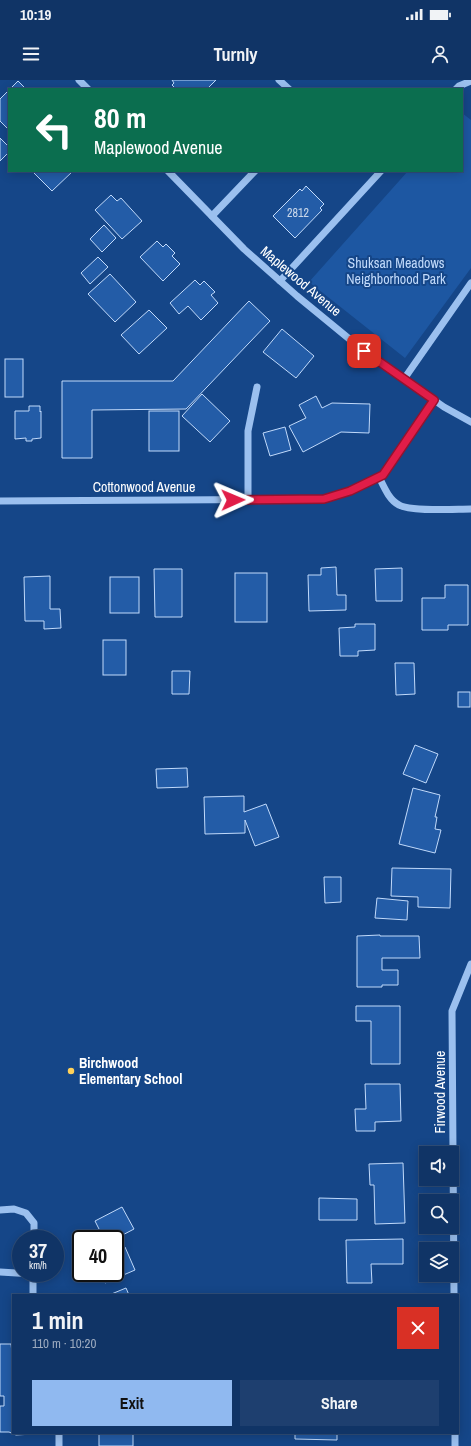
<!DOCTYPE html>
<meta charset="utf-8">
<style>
body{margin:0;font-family:"Archivo Narrow",sans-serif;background:#1e3f6f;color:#f1f3f6;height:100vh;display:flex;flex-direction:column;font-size:15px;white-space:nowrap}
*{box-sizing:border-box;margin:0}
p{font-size:13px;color:#9caabf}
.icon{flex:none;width:22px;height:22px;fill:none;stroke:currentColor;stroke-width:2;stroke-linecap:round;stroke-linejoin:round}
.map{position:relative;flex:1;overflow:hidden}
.details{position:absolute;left:12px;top:1214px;width:447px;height:140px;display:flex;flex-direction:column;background:#103466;border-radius:0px;box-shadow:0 2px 10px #0003,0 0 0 1px #304f7a}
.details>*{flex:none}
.banner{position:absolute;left:8px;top:8px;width:455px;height:84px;border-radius:0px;box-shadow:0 2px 10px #0003,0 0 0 1px #304f7a;background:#0b6e4f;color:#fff;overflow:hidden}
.fabs{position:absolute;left:419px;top:1066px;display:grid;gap:8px}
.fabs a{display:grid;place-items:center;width:40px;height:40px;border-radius:0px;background:#103466;box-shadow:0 2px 10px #0003,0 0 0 1px #304f7a;font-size:20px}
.speed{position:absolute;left:12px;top:1150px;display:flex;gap:8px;font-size:20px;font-weight:700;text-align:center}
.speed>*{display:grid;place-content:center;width:52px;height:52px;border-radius:50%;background:#103466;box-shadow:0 2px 10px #0003,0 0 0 1px #304f7a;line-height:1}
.speed small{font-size:10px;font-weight:400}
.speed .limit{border:2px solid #111;border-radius:6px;background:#fff;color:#111}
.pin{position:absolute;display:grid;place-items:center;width:34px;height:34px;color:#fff;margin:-17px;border-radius:8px;box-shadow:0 2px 6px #0006}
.me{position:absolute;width:44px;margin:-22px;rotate:89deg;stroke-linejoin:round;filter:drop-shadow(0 0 3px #0008)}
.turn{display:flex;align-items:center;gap:14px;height:84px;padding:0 20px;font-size:18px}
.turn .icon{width:52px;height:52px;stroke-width:2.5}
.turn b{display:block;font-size:28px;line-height:34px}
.round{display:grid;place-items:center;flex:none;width:42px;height:42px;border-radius:0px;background:#1e3f6f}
.overview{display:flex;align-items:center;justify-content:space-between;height:68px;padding:0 20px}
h1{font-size:24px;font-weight:700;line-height:30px}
.button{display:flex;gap:8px;margin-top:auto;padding:8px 20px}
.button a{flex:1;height:46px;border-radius:0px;background:#90b9f0;color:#111;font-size:16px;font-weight:700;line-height:46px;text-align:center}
.button a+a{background:#1e3f6f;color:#f1f3f6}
.status{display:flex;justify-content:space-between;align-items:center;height:28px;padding:0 20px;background:#103466;direction:ltr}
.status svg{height:11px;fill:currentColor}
header{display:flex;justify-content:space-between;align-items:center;height:52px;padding:0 20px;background:#103466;font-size:18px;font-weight:700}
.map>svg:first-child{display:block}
.green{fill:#1d57a2}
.building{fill:#235ca7;stroke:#c1dafb}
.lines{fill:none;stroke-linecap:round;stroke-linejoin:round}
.minor{stroke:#9bc0ef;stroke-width:7}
.route-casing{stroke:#92132f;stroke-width:10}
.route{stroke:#e11d48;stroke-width:7}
.poi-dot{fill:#ffd159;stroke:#154688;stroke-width:1.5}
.labels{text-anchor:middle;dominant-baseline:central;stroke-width:4;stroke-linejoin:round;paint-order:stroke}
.number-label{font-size:12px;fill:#c8d6e9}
.park-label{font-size:14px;fill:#c1dafb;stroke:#154688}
.street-label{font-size:14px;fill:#fff;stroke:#154688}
.poi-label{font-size:14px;font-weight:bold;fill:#fff;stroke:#154688;text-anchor:start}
</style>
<div class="status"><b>10:19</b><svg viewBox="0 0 49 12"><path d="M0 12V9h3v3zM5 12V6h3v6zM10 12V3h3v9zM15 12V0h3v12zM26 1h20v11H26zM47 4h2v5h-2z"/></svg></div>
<header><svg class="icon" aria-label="menu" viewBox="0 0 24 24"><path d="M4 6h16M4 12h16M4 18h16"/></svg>Turnly<svg class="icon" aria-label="person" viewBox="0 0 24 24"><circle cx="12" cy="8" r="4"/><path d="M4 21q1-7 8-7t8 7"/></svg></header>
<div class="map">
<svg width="471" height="1366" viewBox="0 0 471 1366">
<rect width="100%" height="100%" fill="#154688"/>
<path class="green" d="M462,33L471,40V188L405,278L309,202L408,91H462Z"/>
<g class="building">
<path d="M172,0H216L207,9H176L172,5L174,3Z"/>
<path d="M18,1L26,9H10Z"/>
<path d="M9,10V50L0,41V19Z"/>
<path d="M0,58L9,67V72L0,81Z"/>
<path d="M34,91H73L52,111L33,92Z"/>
<path d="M306,106L324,124L320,128L322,130L295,158L273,136L300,109L302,111Z"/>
<path d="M111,115L117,121L121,118L142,141L122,159L95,130Z"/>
<path d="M104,145L116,158L102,172L90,159Z"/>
<path d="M157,161L163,167L166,164L175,173L172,176L180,184L163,201L140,177Z"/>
<path d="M98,177L108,187L90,204L81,193Z"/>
<path d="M110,194L136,222L115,242L88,214Z"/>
<path d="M195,200L200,205L204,201L215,212L211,215L218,223L201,240L188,226L179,234L170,223Z"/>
<path d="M249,221L270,241L186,329L92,330V378H62V301H173Z"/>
<path d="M149,230L167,248L139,274L121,255Z"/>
<path d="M282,249L314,276L296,298L263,272Z"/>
<rect x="5" y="279" width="18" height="38"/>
<path d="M202,314L230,341L210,362L182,336Z"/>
<path d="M316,316L322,328L332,323L370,324L369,353L341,352L303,372L289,346L306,338L299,325Z"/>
<path d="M29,326H40V332L41,331V358L32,359V361H26V358L15,359V331H29Z"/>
<rect x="149" y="331" width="30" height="40"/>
<path d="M285,347L291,370L270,376L263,353Z"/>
<path d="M336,487L337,515H346V530L309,531L308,495H321V488Z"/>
<path d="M402,488V521H376L375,489Z"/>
<path d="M154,489H182V537H155Z"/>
<rect x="235" y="493" width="32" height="49"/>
<path d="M50,496V529H60L61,548L44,549V541H25L24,497Z"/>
<rect x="110" y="497" width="29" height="36"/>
<path d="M445,505H468V545H448V550H422V518H445Z"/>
<path d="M355,544H375V570L358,571V576H340L339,548L355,547Z"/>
<rect x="103" y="560" width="23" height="35"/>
<path d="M395,583H414L415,614L396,615Z"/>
<path d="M172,591H190L189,614H172Z"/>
<rect x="458" y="612" width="12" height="15"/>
<path d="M415,665L438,674L426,703L403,694Z"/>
<path d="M187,688L188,707L157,708L156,689Z"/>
<path d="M413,708L440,715L435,737H437L435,749L441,750L435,773L399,764Z"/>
<path d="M244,716V732L266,724L279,757L255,766L245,740V753L205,754L204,717Z"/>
<path d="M392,788L451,789L450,828L418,827V817L391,816Z"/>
<path d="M324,797H341V822L325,823Z"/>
<path d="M377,818L408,821L407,840L375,838Z"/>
<path d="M380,855V856H419L420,878H382V890H398V905H382V907H357V856Z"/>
<path d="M356,926H400V984H371V941H356Z"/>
<path d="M365,1004H400L401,1041L375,1042V1051H356L355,1029H366Z"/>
<path d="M403,1083L405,1143L375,1144L374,1105H370L369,1084Z"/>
<path d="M319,1118L357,1119V1140H319Z"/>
<path d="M122,1127L134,1149L115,1159H104L95,1141Z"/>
<path d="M403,1159V1184H371L372,1203H347L346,1160Z"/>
<path d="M125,1167L135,1190L105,1203L101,1193H115V1172Z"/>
<path d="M126,1208L129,1215H109Z"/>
<path d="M0,1264H11L13,1281V1353H51L16,1355L9,1352H0V1326H4V1316H0Z"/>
<rect x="99" y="1353" width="34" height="13"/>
<path d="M295,1353H337V1360L295,1359Z"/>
</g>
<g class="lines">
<g class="minor">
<path d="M79,0L88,9"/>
<path d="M279,0L289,9"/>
<path d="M456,9L459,6L471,1"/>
<path d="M168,91L244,169L297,216L364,271L444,327L471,342"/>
<path d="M212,136L255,91"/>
<path d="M280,201L381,91"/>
<path d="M404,299L471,203"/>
<path d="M379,397C384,407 389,420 399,425C411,432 455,429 471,429"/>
<path d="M248,419V351L257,307"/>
<path d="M0,421L324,419L350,411L383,395L434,320"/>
<path d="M0,1130L14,1129L26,1133L34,1143V1159"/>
<path d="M0,1192L33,1194"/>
<path d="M33,1215V1193"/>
<path d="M454,1215L452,931L471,884"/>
<path d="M455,1353V1366"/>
<path d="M59,1366V1353"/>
</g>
</g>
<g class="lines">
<g class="route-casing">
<path id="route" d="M233,420L324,419L350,411L383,395L434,320L364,271"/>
</g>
<use href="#route" class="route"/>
</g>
<circle class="poi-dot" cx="71" cy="991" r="4"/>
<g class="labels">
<g class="number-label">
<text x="298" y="133">2812</text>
</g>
<g class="park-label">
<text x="396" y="183">Shuksan Meadows<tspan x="396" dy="16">Neighborhood Park</tspan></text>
</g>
<g class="street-label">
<text transform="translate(301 201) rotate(40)">Maplewood Avenue</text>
<text x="144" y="407">Cottonwood Avenue</text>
<text transform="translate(440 1012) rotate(-90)">Firwood Avenue</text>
</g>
<g class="poi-label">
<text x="79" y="983">Birchwood<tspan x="79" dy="16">Elementary School</tspan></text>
</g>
</g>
</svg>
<div class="fabs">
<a><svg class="icon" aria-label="sound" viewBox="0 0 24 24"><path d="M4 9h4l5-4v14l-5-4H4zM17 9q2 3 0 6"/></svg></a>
<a><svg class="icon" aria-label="search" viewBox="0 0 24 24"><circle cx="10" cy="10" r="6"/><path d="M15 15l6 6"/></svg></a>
<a><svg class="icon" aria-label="layers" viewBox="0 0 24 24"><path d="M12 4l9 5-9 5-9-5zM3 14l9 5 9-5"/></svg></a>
</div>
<div class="speed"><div>37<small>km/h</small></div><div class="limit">40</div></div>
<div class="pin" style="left:364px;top:271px;background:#d93025"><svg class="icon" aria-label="arrive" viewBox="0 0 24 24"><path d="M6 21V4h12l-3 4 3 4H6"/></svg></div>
<svg class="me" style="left:233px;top:420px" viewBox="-20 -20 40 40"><path d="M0-17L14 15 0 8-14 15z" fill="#e11d48" stroke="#fff" stroke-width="4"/></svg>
<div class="banner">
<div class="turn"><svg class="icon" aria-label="left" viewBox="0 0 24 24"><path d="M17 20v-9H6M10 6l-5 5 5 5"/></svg><div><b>80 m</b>Maplewood Avenue</div></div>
</div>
<section class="details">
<div class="overview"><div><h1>1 min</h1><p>110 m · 10:20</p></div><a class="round" style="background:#d93025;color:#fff"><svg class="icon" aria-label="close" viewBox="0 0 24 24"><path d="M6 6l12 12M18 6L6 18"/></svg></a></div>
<div class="button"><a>Exit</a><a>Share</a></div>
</section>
</div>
